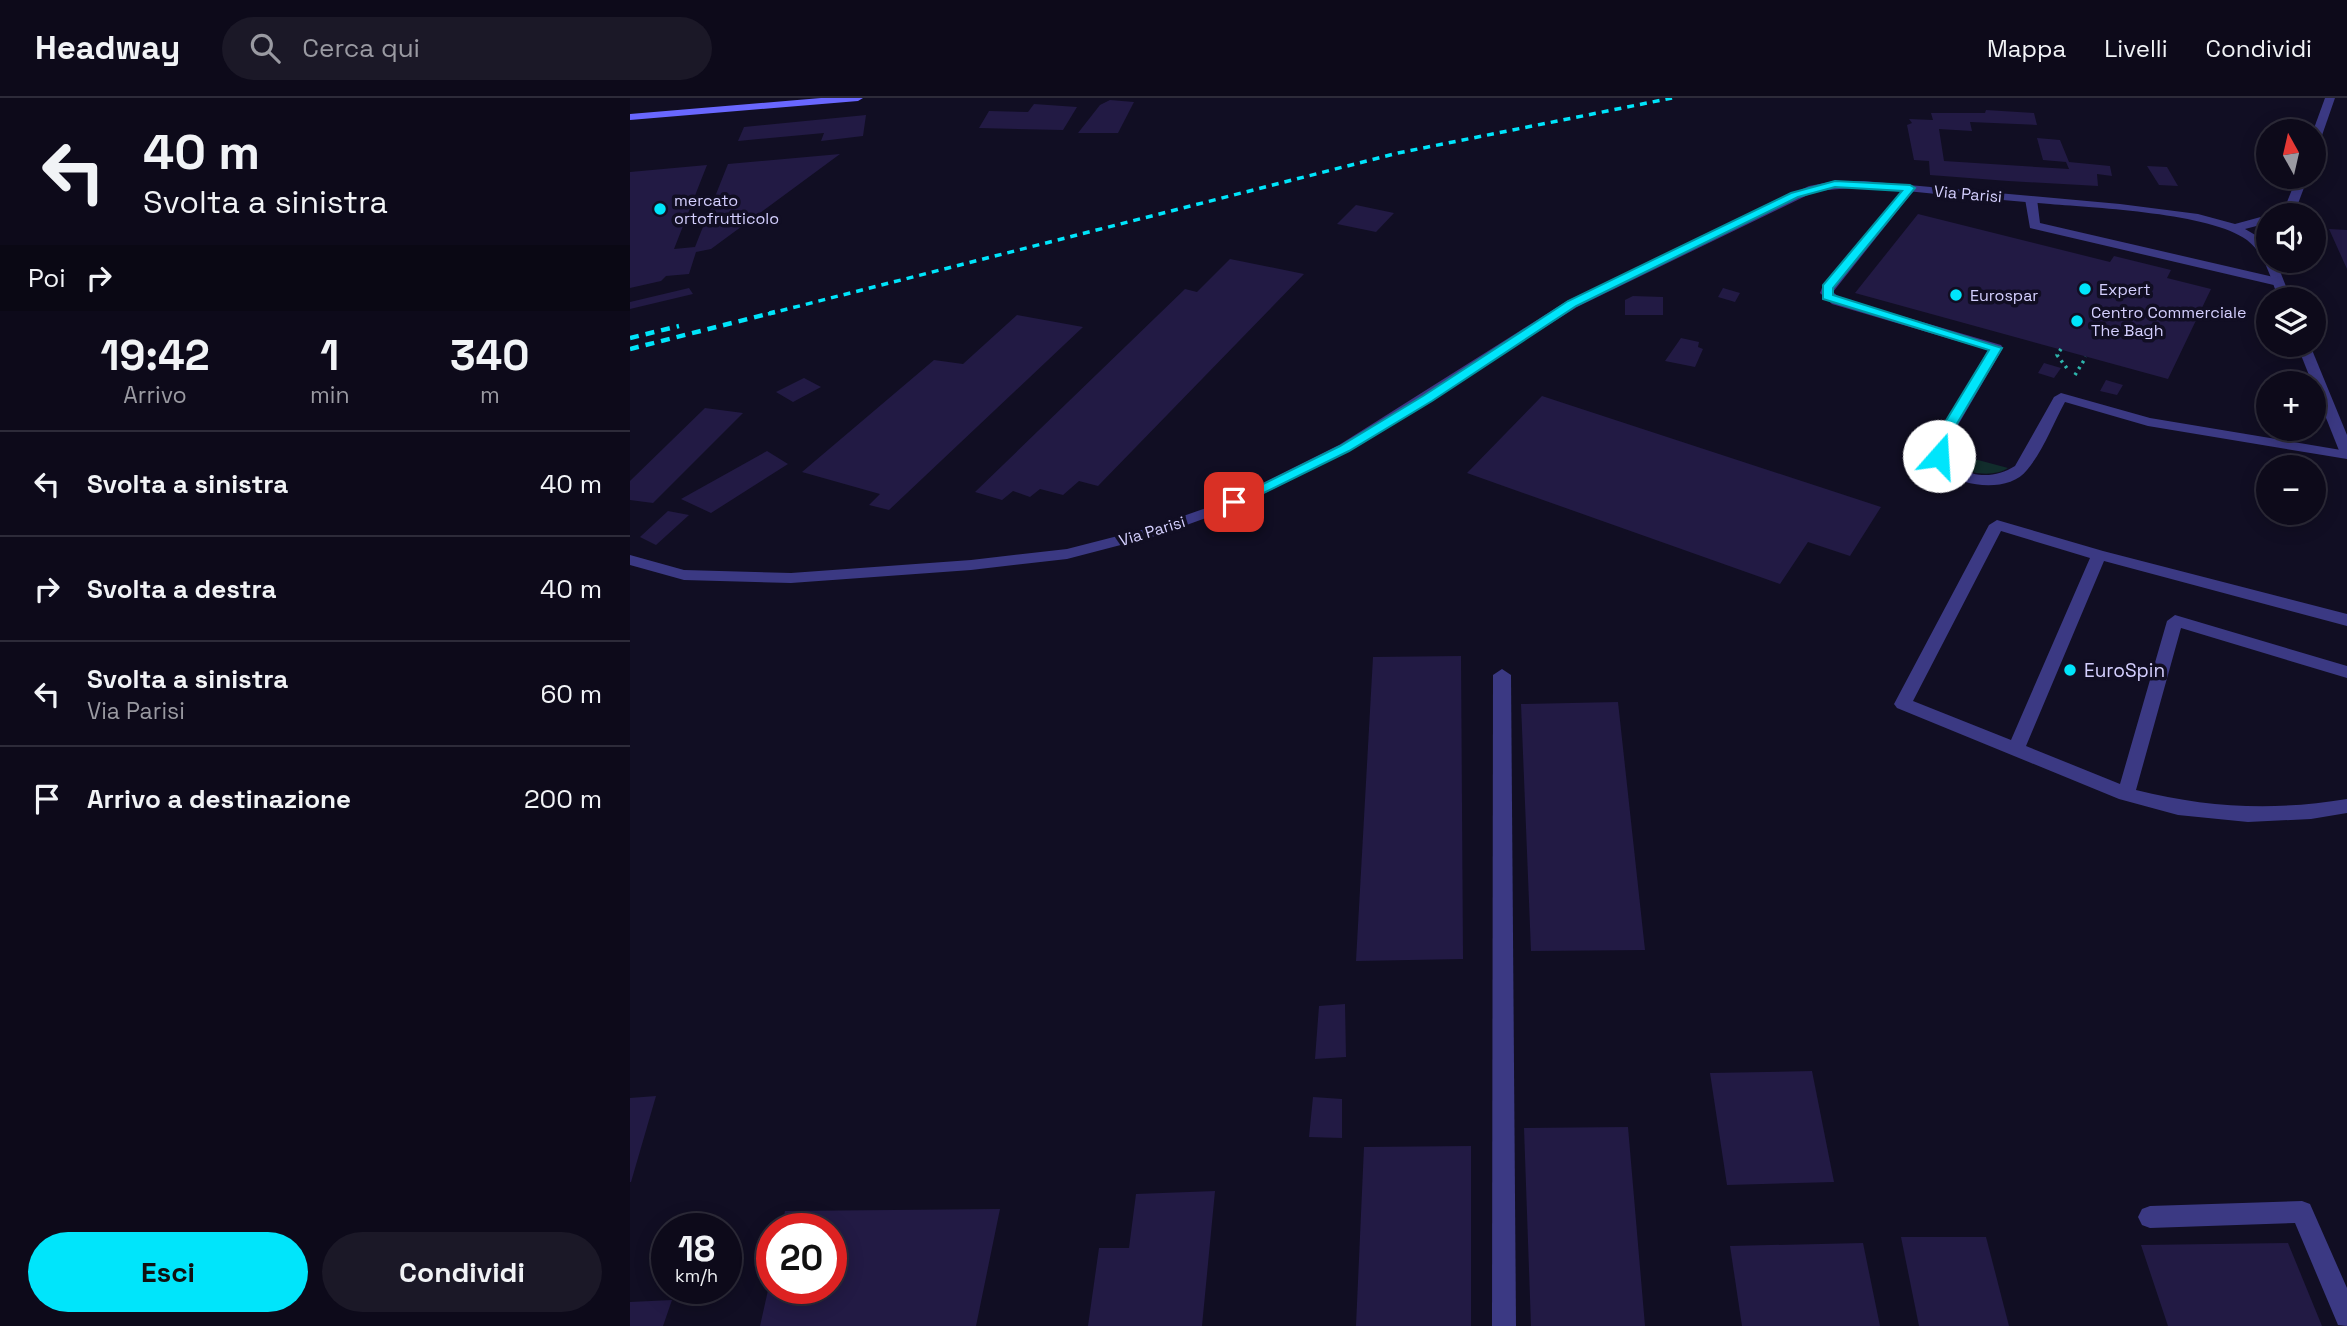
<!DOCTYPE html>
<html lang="it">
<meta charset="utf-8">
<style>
body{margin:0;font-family:"Space Grotesk",sans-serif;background:#1b1827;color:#f1f3f6;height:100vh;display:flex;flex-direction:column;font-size:26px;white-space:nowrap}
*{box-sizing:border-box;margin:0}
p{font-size:23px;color:#9a9aa2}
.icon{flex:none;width:38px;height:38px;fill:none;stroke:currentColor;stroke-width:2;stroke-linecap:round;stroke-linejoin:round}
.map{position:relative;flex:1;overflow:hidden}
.sheet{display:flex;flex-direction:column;background:#0d0a1a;width:630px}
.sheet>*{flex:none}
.guide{background:#0d0a1a;color:#f1f3f6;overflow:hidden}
.needle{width:46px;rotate:352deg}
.buttons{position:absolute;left:1626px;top:21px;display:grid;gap:14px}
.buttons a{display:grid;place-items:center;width:70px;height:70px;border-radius:50%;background:#0d0a1a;box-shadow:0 4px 18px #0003,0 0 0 2px #2d2b39;font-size:35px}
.speed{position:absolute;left:21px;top:1115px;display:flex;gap:14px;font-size:35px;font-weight:700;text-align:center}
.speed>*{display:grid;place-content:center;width:91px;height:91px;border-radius:50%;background:#0d0a1a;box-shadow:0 4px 18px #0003,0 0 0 2px #2d2b39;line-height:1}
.speed small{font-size:18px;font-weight:400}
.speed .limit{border:10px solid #d22;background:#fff;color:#111}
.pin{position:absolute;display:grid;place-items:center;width:60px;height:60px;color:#fff;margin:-30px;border-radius:14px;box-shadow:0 4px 10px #0006}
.me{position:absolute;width:77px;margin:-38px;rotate:19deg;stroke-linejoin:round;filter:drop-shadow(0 0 5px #0008)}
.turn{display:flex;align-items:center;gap:24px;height:147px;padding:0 28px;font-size:32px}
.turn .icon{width:91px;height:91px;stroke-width:2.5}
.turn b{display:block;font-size:49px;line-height:60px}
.then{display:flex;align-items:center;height:66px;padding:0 28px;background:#0003;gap:14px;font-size:26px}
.eta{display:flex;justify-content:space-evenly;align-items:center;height:119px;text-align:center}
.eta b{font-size:42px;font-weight:700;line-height:49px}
.cta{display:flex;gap:14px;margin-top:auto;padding:14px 28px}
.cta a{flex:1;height:80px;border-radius:42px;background:#00e5fb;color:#111;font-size:28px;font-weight:700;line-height:80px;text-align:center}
.cta a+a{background:#1b1827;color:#f1f3f6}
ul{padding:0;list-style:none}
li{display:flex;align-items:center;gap:21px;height:105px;padding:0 28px;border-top:2px solid #2d2b39}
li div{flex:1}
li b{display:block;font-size:26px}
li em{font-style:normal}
header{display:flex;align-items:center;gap:42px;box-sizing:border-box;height:98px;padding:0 35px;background:#0d0a1a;border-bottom:2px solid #2d2b39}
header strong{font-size:33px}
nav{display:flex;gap:38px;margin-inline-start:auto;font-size:24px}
.search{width:490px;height:63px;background:#1b1827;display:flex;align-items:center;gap:18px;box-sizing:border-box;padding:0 24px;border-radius:38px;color:#9a9aa2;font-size:26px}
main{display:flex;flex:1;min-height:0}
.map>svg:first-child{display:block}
.green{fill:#112d2c}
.building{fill:#221a44}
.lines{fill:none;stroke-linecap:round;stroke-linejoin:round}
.path{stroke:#2eb5ac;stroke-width:3.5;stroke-dasharray:2.5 4.5;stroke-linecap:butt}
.lane{fill:#3b3983;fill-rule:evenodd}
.street{fill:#3b3983;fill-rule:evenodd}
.secondary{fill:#6967ff;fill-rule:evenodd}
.rail-far1{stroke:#00e5fb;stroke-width:3.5;stroke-dasharray:7 6;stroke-linecap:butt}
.rail{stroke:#00e5fb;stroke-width:4.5;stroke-dasharray:9 7;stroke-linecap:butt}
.route{fill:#00e5fb;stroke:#0095a3;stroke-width:2}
.poi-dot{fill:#00e5fb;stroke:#110e23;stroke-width:2.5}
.labels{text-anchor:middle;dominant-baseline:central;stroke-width:7;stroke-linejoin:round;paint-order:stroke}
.far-street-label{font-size:16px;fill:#d5d0ff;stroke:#110e23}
.far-poi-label{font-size:16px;fill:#d5d0ff;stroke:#110e23;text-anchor:start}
.poi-label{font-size:19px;fill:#d5d0ff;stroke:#110e23;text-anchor:start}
</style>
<header>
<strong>Headway</strong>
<div class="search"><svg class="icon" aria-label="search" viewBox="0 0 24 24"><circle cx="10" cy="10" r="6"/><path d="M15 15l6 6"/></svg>Cerca qui</div>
<nav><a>Mappa</a><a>Livelli</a><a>Condividi</a></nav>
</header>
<main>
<section class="sheet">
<div class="guide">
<div class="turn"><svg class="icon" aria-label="left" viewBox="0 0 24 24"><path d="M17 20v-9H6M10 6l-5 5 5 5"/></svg><div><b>40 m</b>Svolta a sinistra</div></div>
<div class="then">Poi<svg class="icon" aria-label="right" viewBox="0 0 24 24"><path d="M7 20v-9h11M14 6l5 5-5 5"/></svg></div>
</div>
<div class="eta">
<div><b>19:42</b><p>Arrivo</p></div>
<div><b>1</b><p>min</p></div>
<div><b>340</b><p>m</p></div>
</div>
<ul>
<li><svg class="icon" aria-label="left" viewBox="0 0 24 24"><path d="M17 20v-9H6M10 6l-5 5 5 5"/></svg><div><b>Svolta a sinistra</b></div><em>40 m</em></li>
<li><svg class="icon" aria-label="right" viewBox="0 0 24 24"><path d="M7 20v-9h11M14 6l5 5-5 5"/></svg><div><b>Svolta a destra</b></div><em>40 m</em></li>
<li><svg class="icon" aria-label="left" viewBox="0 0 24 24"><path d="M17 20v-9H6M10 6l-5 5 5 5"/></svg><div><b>Svolta a sinistra</b><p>Via Parisi</p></div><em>60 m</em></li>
<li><svg class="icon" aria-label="arrive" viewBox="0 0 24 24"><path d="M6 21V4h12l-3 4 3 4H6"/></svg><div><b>Arrivo a destinazione</b></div><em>200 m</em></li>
</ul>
<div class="cta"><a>Esci</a><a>Condividi</a></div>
</section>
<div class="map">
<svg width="1717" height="1228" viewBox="0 0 1717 1228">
<rect width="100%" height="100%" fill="#110e23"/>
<path class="green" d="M1318,354L1378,370C1362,381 1323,376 1318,354Z"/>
<g class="building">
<path d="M480,2L504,4L488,35H448L470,7Z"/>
<path d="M404,6L447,9L433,32L349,30L359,13L398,14Z"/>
<path d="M1356,12L1404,15L1407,27L1340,24L1342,33L1309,31L1314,63L1439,71L1436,64L1413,62L1407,40L1430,42L1439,64L1480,68L1482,78L1467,76L1468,88L1378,83L1300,77L1299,63L1284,62L1277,27L1282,25L1279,21L1303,22L1301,15H1355Z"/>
<path d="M236,17L233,38L191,43L194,35L108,43L114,29Z"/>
<path d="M210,56L81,151L66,154L59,176L36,178L31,183L0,190V74L77,67L44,151L65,149L98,66Z"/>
<path d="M1517,68L1537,69L1548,88L1529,87Z"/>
<path d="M726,107L764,115L746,134L707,126Z"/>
<path d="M1288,116L1480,164L1484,158L1541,172L1537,180L1581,191L1538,281L1225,195Z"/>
<path d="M1699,131L1717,132V171Z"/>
<path d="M600,161L674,176L468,388L449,383L433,397L410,391L400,399L383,393L372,402L345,394L555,191L567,194Z"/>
<path d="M59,190L63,196L0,211V204Z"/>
<path d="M1093,190L1110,195L1105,204L1088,199Z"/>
<path d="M1003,198L1033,199V217H995V202Z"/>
<path d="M387,217L453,229L259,412L239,407L250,396L172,374L304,262L333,266Z"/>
<path d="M1051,240L1069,244L1068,249L1073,251L1065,269L1035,263Z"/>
<path d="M1414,265L1431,270L1424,280L1408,275Z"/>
<path d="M174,280L191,289L163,304L146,294Z"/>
<path d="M1476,282L1493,287L1487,297L1470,293Z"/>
<path d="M912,298L1251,409L1220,458L1178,444L1150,486L837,375Z"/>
<path d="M75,310L113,315L23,405L0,402V383Z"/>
<path d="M137,353L158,366L81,415L51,401Z"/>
<path d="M38,413L59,417L26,447L10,439Z"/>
<path d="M831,558L833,861L726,863L743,559Z"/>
<path d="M988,604L1015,852L901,853L891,606Z"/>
<path d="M715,906L716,959L685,961L689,908Z"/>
<path d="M1182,973L1204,1084L1097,1087L1080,975Z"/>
<path d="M26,998L1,1084H0V1000Z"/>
<path d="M683,999L712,1001V1040L679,1039Z"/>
<path d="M998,1029L1015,1228H901L894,1030Z"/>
<path d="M841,1048V1228H726L734,1049Z"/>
<path d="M585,1093L572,1228H458L469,1150H499L506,1096Z"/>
<path d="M370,1111L346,1228H130L141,1179L142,1190H201V1130H151L155,1113Z"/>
<path d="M1271,1139H1356L1379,1228H1289Z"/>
<path d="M1233,1145L1250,1228H1112L1100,1148Z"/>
<path d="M1658,1145L1692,1228H1538L1511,1147Z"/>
<path d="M42,1202L33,1228H0V1204Z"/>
</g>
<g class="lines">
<g class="path">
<path d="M1431,251L1427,257L1439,273"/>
<path d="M1445,277L1456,259"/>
</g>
<g class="lane">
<path d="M1280,87L1286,90L1284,92L1203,194L1210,200L1371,247L1373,250L1314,351C1327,379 1360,384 1385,368L1424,299L1431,295L1520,320L1717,353V361L1518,328L1435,304C1423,326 1413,353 1397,372C1380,394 1335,390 1315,374C1308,368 1304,360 1300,351L1358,252L1202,206L1190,195L1193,187L1276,88Z"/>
<path d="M1401,98L1407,101L1410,125L1648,180L1654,184L1648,188L1400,130L1395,101Z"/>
<path d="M1367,422L1473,453L1717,516V528L1474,463L1396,648L1490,686L1537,523L1545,517L1717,568V580L1551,530L1506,692C1577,710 1645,713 1717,701V715L1681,721L1618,724L1548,717L1489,701L1267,610L1264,606L1359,427ZM1371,433L1460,460L1381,642L1283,603Z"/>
<path d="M1672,1103L1680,1106L1717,1190V1228L1708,1227L1665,1125L1520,1130L1512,1127L1508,1119L1512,1111L1520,1108Z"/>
</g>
<g class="street">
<path d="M1695,0H1705L1689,46L1684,49L1683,33Z"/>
<path d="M1667,79H1678L1666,111L1659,117H1646L1655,109Z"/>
<path d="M1205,83H1234L1490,106L1568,116L1605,126L1638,117V125L1615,131L1627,138L1638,151V163H1646L1661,201H1649C1640,180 1636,157 1617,142C1580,115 1467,110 1420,106C1358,101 1296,95 1234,89L1186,93L947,209L719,353L609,408L529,437L437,461L341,472L161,485L54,482L0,467V457L54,472L161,475L341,462L437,451L519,430L599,402L709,347L937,203L1179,88Z"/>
<path d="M1667,247H1680L1717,337V359L1710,355Z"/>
<path d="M872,571L881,577L886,1228H862L863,577Z"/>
</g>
<path class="secondary" d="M191,0H233L228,3L0,22V16Z"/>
<path class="rail-far1" d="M138,216L768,55L1042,0"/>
<g class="rail">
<path d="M0,240L49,228"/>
<path d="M0,251L145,214"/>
</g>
</g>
<path class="route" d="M1205,83L1280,87L1285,90L1203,190V197L1372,250L1316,344L1313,361L1309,362L1302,358L1300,351L1303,344L1359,252L1193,201V187L1272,93L1205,89L1168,99L946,208L802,303L719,353L609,407H599L597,404L710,348L793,298L938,203L1161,95Z"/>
<g class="poi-dot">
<circle cx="30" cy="111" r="7"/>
<circle cx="1455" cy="191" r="7"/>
<circle cx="1326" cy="197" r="7"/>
<circle cx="1447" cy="223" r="7"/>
<circle cx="1440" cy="572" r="7"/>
</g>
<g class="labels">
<g class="far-street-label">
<text transform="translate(1338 96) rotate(5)">Via Parisi</text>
<text transform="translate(522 433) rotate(-17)">Via Parisi</text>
</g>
<g class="far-poi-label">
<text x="44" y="102">mercato<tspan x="44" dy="18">ortofrutticolo</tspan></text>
<text x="1469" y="191">Expert</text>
<text x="1340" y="197">Eurospar</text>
<text x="1461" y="214">Centro Commerciale<tspan x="1461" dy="18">The Bagh</tspan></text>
</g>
<g class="poi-label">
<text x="1454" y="572">EuroSpin</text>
</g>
</g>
</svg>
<div class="buttons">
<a><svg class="needle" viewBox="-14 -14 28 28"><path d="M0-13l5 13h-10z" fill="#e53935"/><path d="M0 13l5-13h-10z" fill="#9a9aa2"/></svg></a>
<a><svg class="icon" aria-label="sound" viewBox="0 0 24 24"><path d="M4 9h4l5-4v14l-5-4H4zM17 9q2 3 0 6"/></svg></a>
<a><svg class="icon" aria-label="layers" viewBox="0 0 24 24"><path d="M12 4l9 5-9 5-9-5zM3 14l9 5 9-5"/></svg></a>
<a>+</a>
<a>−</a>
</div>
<div class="speed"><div>18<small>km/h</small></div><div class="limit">20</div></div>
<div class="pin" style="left:604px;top:404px;background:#d93025"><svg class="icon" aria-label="arrive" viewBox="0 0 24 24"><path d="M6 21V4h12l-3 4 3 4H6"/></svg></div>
<svg class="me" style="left:1309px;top:358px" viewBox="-20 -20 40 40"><circle r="19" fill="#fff"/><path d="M0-13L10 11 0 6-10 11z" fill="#00e5fb"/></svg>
</div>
</main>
